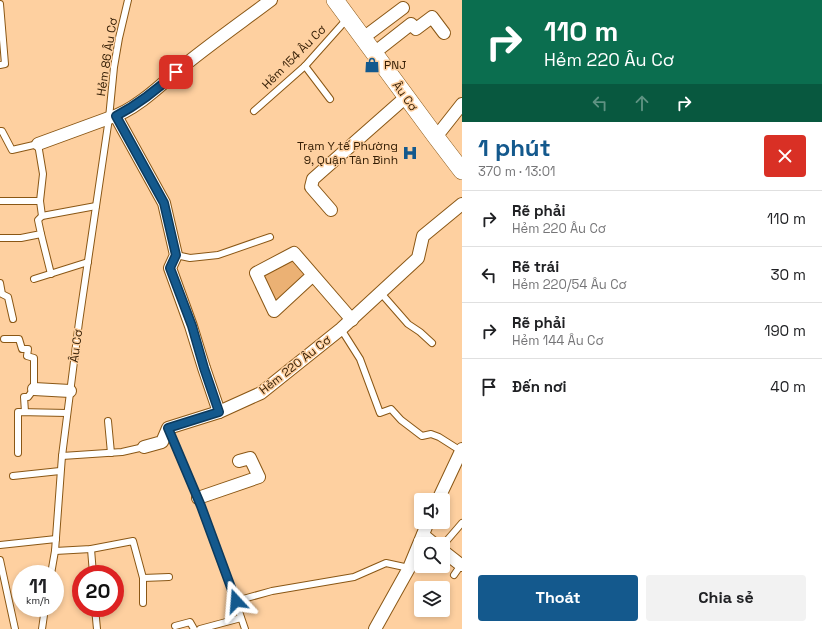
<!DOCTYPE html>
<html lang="vi">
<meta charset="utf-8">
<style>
body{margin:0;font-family:"Space Grotesk",sans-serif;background:#f2f2f2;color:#202124;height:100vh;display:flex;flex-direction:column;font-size:15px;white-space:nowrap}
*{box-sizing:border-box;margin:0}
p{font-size:13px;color:#757577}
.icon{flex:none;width:22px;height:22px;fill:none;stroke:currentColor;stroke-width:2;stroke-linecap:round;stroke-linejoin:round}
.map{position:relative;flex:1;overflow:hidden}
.details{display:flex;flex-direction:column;background:#fff;width:360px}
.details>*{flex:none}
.top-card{background:#0b6e4f;color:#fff;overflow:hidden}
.buttons{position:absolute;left:414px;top:493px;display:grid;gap:8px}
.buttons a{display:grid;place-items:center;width:36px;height:36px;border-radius:4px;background:#fff;box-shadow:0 2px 6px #0003;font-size:20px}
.speed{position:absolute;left:12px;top:565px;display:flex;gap:8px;font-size:20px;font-weight:700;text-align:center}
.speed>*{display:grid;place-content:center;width:52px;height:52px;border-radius:50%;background:#fff;box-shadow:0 2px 6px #0003;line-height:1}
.speed small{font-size:10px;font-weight:400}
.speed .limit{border:6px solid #d22;background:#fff;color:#111}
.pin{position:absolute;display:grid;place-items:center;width:34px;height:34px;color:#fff;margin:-17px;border-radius:8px;box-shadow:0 2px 6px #0006}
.me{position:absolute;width:44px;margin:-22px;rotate:341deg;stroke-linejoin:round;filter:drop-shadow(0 0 3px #0008)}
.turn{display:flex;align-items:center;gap:14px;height:84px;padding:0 16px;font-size:18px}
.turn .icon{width:52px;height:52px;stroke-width:2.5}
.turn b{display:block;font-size:28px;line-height:34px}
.lanes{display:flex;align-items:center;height:38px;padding:0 16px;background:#0003;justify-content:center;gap:20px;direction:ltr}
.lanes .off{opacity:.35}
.round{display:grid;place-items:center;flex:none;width:42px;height:42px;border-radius:4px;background:#f2f2f2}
.head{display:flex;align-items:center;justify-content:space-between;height:68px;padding:0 16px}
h1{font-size:24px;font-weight:600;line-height:30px;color:#14598d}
.primary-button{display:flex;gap:8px;margin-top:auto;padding:8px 16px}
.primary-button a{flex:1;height:46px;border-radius:4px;background:#14598d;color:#fff;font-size:16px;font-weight:600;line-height:46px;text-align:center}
.primary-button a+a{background:#f2f2f2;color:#202124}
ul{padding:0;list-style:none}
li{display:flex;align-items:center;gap:12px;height:56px;padding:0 16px;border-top:1px solid #e0e0e0}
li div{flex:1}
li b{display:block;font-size:15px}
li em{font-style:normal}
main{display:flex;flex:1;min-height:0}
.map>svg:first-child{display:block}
.green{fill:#ebb174}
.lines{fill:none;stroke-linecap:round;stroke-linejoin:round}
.service-casing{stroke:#8a5715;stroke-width:8}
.minor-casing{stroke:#8a5715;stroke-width:14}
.secondary-casing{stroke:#8a5715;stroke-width:18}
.service{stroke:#fff;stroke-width:6}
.minor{stroke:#fff;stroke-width:12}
.secondary{stroke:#fff;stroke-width:17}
.route-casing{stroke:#0d3a5c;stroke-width:10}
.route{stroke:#14598d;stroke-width:7}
.labels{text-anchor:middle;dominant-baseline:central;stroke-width:3;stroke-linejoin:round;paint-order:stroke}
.street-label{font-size:12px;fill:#331d04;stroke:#fed0a0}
.poi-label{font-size:12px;fill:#331d04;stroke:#fed0a0;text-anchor:start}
</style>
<main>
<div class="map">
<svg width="462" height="629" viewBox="0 0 462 629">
<rect width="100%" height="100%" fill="#fed0a0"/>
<path class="green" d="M292,257L307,275L275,301L262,275Z"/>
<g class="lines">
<g class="service-casing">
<g id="service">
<path d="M0,4L5,64L0,65"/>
<path d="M305,66L330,99"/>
<path d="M254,111L305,66L347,19"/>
<path d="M0,131H2L12,150L38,144L43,174L40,201L42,216"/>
<path d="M0,201H40"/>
<path d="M41,234L51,274"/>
<path d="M0,238H21L41,234L38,220L42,216L96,206"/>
<path d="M176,255L190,258L218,255L270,237"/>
<path d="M34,279L88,262"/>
<path d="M0,283L2,294L8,297L13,319"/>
<path d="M380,292L408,324L420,332L432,343"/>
<path d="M341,329L360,359L380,413L391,409L401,420L422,436L431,434L439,437L461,451"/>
<path d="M4,339H19L22,349H28L27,356L34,358V389L28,397H24L25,412"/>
<path d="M108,421L111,453"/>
<path d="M168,429L201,506L232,591L245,629"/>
<path d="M18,453V412L67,413"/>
<path d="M62,456L122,452L144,447"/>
<path d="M13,476L60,471"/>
<path d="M0,545L56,539"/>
<path d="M443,545L462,523"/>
<path d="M91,549L93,574"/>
<path d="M55,551L91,549L133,541L143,578V603"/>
<path d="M0,560L15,629"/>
<path d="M51,574L55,551L62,456L79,322L109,118L114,67L119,38L128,0"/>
<path d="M454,575L461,565"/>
<path d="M143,578L169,577"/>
<path d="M236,601L272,591L354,577L386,563L409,568"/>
<path d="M95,608L97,629"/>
<path d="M175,626L190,622L194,629"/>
<path d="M42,629L45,608"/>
<path d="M200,629L241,618"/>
</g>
</g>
<g class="minor-casing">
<g id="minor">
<path d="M363,38L403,8"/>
<path d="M374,53L411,24L416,29L432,17L444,33"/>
<path d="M116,116L164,203L176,255L170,268L191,326L204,368L219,412"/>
<path d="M436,137L462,104"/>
<path d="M38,144L109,118C132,112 158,88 176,72C206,47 239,24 271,0"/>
<path d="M331,210L311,187L313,179L406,97"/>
<path d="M313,275L274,311L256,273L294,253L352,320"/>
<path d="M34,389L70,391"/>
<path d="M144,447L162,442L168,428L219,412L261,393L341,329L418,258L423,236L462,204"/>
<path d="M198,498L259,477L250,458L239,461"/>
<path d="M438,500L462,449"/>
<path d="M423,535L434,544"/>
<path d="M443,551L461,565"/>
<path d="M375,629L409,568L428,522"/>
</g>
</g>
<g class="secondary-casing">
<path id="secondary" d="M335,0L436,137L462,171"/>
</g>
<use href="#service" class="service"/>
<use href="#minor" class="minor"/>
<use href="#secondary" class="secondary"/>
</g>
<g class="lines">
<g class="route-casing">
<path id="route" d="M176,72C159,88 137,105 116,116L164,203L176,255L170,268L192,326L204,368L219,412L168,428L201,506L236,601"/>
</g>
<use href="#route" class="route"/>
</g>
<defs>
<g id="shop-bare" transform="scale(1.2)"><path d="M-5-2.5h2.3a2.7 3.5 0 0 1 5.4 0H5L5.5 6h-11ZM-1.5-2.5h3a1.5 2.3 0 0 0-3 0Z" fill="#14598d" stroke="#fed0a0" stroke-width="2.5" paint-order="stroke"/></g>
<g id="hospital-bare" transform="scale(1.2)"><path d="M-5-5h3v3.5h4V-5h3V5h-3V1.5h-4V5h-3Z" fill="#14598d" stroke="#fed0a0" stroke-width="2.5" paint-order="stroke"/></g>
</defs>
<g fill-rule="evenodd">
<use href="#shop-bare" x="372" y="65"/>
<use href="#hospital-bare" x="410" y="153"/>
</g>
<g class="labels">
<g class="street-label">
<text transform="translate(107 57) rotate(-81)">Hẻm 86 Âu Cơ</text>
<text transform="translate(294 57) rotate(-45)">Hẻm 154 Âu Cơ</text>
<text transform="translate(405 96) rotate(54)">Âu Cơ</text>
<text transform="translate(76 346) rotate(-82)">Âu Cơ</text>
<text transform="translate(295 365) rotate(-38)">Hẻm 220 Âu Cơ</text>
</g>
<g class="poi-label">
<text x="384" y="65">PNJ</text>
<text x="398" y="146" text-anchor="end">Trạm Y tế Phường<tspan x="398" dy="14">9, Quận Tân Bình</tspan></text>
</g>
</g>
</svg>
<div class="buttons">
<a><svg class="icon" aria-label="sound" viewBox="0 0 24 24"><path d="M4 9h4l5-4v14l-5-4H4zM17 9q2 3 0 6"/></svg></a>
<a><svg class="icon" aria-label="search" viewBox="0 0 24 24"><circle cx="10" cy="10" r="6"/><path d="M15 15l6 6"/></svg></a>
<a><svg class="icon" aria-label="layers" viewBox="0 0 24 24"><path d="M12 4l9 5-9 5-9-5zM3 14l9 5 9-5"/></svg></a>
</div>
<div class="speed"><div>11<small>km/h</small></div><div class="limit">20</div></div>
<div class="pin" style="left:176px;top:72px;background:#d93025"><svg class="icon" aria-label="arrive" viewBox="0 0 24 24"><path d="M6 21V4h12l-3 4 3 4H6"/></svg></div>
<svg class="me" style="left:236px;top:601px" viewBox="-20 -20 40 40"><path d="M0-17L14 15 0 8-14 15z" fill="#14598d" stroke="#fff" stroke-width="4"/></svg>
</div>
<section class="details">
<div class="top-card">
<div class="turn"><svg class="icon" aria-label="right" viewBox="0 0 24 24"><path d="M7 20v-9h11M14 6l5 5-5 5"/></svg><div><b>110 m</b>Hẻm 220 Âu Cơ</div></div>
<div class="lanes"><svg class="icon off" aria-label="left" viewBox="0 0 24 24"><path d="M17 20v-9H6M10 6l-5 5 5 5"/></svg><svg class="icon off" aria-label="ahead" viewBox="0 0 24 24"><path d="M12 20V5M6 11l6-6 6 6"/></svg><svg class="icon" aria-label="right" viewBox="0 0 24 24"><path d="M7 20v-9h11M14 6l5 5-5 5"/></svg></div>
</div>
<div class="head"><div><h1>1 phút</h1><p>370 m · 13:01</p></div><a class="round" style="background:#d93025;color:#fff"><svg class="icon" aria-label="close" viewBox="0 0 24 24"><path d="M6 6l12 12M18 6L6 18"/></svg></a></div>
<ul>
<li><svg class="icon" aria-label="right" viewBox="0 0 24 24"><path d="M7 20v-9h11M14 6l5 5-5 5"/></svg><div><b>Rẽ phải</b><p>Hẻm 220 Âu Cơ</p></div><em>110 m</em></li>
<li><svg class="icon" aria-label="left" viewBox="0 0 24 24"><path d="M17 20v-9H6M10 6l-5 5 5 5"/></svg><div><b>Rẽ trái</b><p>Hẻm 220/54 Âu Cơ</p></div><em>30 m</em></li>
<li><svg class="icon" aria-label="right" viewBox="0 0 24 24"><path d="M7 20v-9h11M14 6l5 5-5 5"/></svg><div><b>Rẽ phải</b><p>Hẻm 144 Âu Cơ</p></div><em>190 m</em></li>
<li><svg class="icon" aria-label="arrive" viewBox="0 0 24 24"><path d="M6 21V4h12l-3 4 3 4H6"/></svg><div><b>Đến nơi</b></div><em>40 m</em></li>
</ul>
<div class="primary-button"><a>Thoát</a><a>Chia sẻ</a></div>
</section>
</main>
